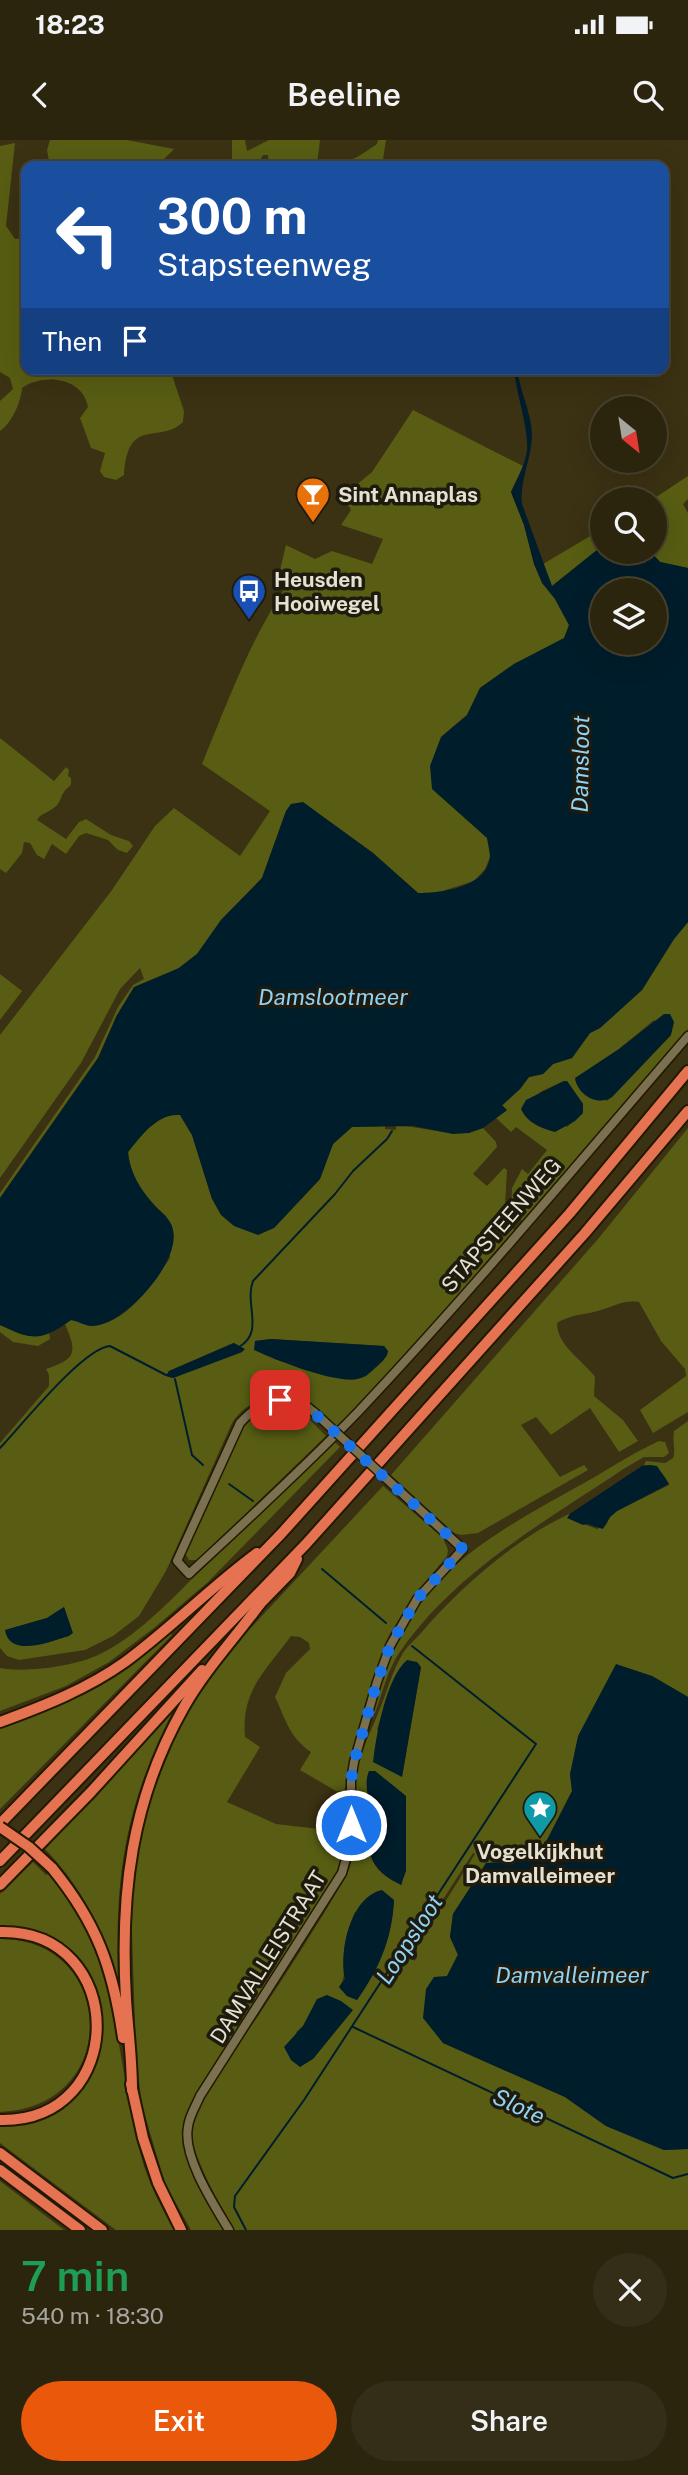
<!DOCTYPE html>
<meta charset="utf-8">
<style>
body{margin:0;font-family:"Public Sans",sans-serif;background:#342d17;color:#f1f3f6;height:100vh;display:flex;flex-direction:column;font-size:26px;white-space:nowrap}
*{box-sizing:border-box;margin:0}
p{font-size:23px;color:#a6a59e}
.icon{flex:none;width:38px;height:38px;fill:none;stroke:currentColor;stroke-width:2;stroke-linecap:round;stroke-linejoin:round}
.map{position:relative;height:2090px;overflow:hidden}
.drawer{display:flex;flex-direction:column;background:#2c250e;flex:1}
.drawer>*{flex:none}
.guide{position:absolute;left:21px;top:21px;width:648px;height:214px;border-radius:14px;box-shadow:0 7px 28px #0002,0 0 0 2px #48422e;background:#1a4fa0;color:#fff;overflow:hidden}
.needle{width:46px;rotate:150deg}
.fabs{position:absolute;left:590px;top:256px;display:grid;gap:14px}
.fabs a{display:grid;place-items:center;width:77px;height:77px;border-radius:50%;background:#2c250e;box-shadow:0 7px 28px #0002,0 0 0 2px #48422e;font-size:35px}
.pin{position:absolute;display:grid;place-items:center;width:60px;height:60px;color:#fff;margin:-30px;border-radius:14px;box-shadow:0 4px 10px #0006}
.me{position:absolute;width:77px;margin:-38px;rotate:0deg;stroke-linejoin:round;filter:drop-shadow(0 0 5px #0008)}
.turn{display:flex;align-items:center;gap:24px;height:147px;padding:0 21px;font-size:32px}
.turn .icon{width:91px;height:91px;stroke-width:2.5}
.turn b{display:block;font-size:49px;line-height:60px}
.then{display:flex;align-items:center;height:66px;padding:0 21px;background:#0003;gap:14px;font-size:26px}
.round{display:grid;place-items:center;flex:none;width:74px;height:74px;border-radius:37px;background:#342d17}
.head{display:flex;align-items:center;justify-content:space-between;height:119px;padding:0 21px}
h1{font-size:42px;font-weight:600;line-height:52px;color:#1e9e55}
.cta{display:flex;gap:14px;margin-top:auto;padding:14px 21px}
.cta a{flex:1;height:80px;border-radius:42px;background:#ea580c;color:#fff;font-size:28px;font-weight:600;line-height:80px;text-align:center}
.cta a+a{background:#342d17;color:#f1f3f6}
.status{display:flex;justify-content:space-between;align-items:center;height:49px;padding:0 35px;background:#2c250e;direction:ltr}
.status svg{height:19px;fill:currentColor}
header{display:flex;justify-content:space-between;align-items:center;height:91px;padding:0 21px;background:#2c250e;font-size:32px;font-weight:600}
.map>svg:first-child{display:block}
.green{fill:#585d13;fill-rule:evenodd}
.water{fill:#001d2b;fill-rule:evenodd}
.lines{fill:none;stroke-linecap:round;stroke-linejoin:round}
.stream{stroke:#001d2b;stroke-width:2}
.tertiary-casing{stroke:#221900;stroke-width:11}
.motorway-casing{stroke:#221900;stroke-width:14}
.tertiary{stroke:#7b7151;stroke-width:8}
.motorway{stroke:#e57352;stroke-width:10}
.tertiary-bridge-casing{stroke:#221900;stroke-width:11;stroke-linecap:butt}
.motorway-bridge-casing{stroke:#221900;stroke-width:14;stroke-linecap:butt}
.tertiary-bridge{stroke:#7b7151;stroke-width:8}
.motorway-bridge{stroke:#e57352;stroke-width:10}
.route{stroke:#1a73e8;stroke-width:12;stroke-dasharray:0 21.6}
.labels{text-anchor:middle;dominant-baseline:central;stroke-width:7;stroke-linejoin:round;paint-order:stroke}
.poi-label{font-size:21px;font-weight:bold;fill:#e5e0cf;stroke:#1e1a0d;text-anchor:start}
.street-label{font-size:21px;fill:#e5e0cf;stroke:#1e1a0d}
.water-label{font-size:23px;font-style:italic;fill:#8ed2f5;stroke:#1e1a0d}
</style>
<div class="status"><b>18:23</b><svg viewBox="0 0 49 12"><path d="M0 12V9h3v3zM5 12V6h3v6zM10 12V3h3v9zM15 12V0h3v12zM26 1h20v11H26zM47 4h2v5h-2z"/></svg></div>
<header><svg class="icon" aria-label="back" viewBox="0 0 24 24"><path d="M15 5l-7 7 7 7"/></svg>Beeline<svg class="icon" aria-label="search" viewBox="0 0 24 24"><circle cx="10" cy="10" r="6"/><path d="M15 15l6 6"/></svg></header>
<div class="map">
<svg width="688" height="2090" viewBox="0 0 688 2090">
<rect width="100%" height="100%" fill="#3b3113"/>
<g class="green">
<path d="M50,0H127L174,9L157,26H50L47,10Z"/>
<path d="M232,0H245L247,11L269,0H320L317,25C344,27 355,19 377,4L378,0H386L382,26H269L268,15H263L260,20L261,26H232Z"/>
<path d="M15,3L6,86L15,99L26,98V229H170L184,271L183,282C159,305 128,275 124,335L116,340L104,337L100,331L105,313L91,308L80,278L88,267C83,237 43,233 22,248C21,262 12,283 0,291V261L13,249L10,238L0,232V6Z"/>
<path d="M413,270L523,326L511,352L524,385L534,424L543,443L555,459L569,485L565,498L514,524L480,548L467,575L441,597L473,684L487,698L490,717L485,729L474,741L436,753H418L373,713L303,663L291,664L286,671L262,738L221,780L197,814L117,875L98,918L0,1058V1053L95,917L118,867L133,845L144,839L140,828L120,849L81,923L0,1038V895L112,750L155,686L174,668L240,716L270,671L202,624C227,564 249,502 285,448L279,434L286,405L315,419L332,411L372,424L383,399L341,385L351,370L343,356L372,332Z"/>
<path d="M688,336V359L683,364L688,373V428L660,422L650,411H654V359H653Z"/>
<path d="M602,389V406L552,446L543,424Z"/>
<path d="M0,598L54,641L66,627L69,630L68,636L71,638C72,648 69,645 64,652C60,657 61,662 55,667C48,673 41,673 37,680L66,699L79,682L86,679L111,695L129,701L133,706L127,713L118,710L108,700L86,693L79,696L66,714L52,704L44,719L37,715L30,703L24,702L22,713L6,733L0,729Z"/>
<path d="M688,782V889L522,1081L511,1068L512,1048L522,1029L528,1034L547,1010L516,987L511,992L496,978L506,971L502,966L520,949L529,937L543,934L553,924L572,918L590,893L600,888L642,850L674,799ZM654,880L671,895L612,957L607,961L576,938L619,909ZM564,941H567L583,964V973L567,987L522,966L542,951Z"/>
<path d="M0,834L22,851L0,880Z"/>
<path d="M166,975H180L192,995L212,1059L274,1088L320,1039L333,1004L352,987L385,986V989L396,990V986C428,986 453,1000 483,988L496,1002L497,1007L473,1034L487,1046L504,1028L507,1030L505,1066L508,1083L515,1091L412,1207L337,1287C327,1278 317,1267 306,1261C281,1246 246,1260 232,1283L166,1431L139,1476L113,1496L85,1510L19,1520L7,1516L0,1508V1303L49,1246V1235L46,1229C77,1219 77,1212 65,1184L71,1180C77,1181 82,1184 87,1185C124,1189 152,1144 170,1118L166,1076C147,1059 130,1038 128,1012L146,990ZM271,1199L384,1206L388,1211L387,1216L366,1236L354,1240L342,1239L274,1219L255,1201ZM233,1203L239,1207L242,1212L173,1238L166,1236L169,1231ZM64,1467L68,1480L5,1490L47,1478Z"/>
<path d="M688,988V1272L653,1293L640,1270L686,1236L685,1229L661,1201L639,1162C623,1160 615,1166 601,1170C585,1175 571,1174 557,1183C557,1206 583,1220 595,1237L594,1256L623,1280L638,1301L619,1312L590,1268L551,1295L536,1277L521,1285L560,1337L584,1325L588,1330L478,1393L461,1395L454,1393L391,1335L598,1099Z"/>
<path d="M0,1185C20,1194 27,1200 49,1192L50,1199L38,1206L13,1202L0,1192Z"/>
<path d="M275,1265C289,1264 301,1267 311,1276L309,1279L326,1296L205,1413L196,1420H189L184,1412L242,1288L260,1270Z"/>
<path d="M688,1281V1557L652,1536L616,1525L570,1634L572,1651L546,1702L521,1721L486,1723L453,1774L450,1797L458,1814L447,1836L443,1903L565,1957L606,1986L664,2010L688,2009V2090H235C223,2071 188,2010 192,1989C199,1956 243,1899 262,1870C290,1828 318,1784 344,1740C363,1706 350,1667 357,1631C361,1609 371,1592 379,1571C387,1552 392,1531 403,1513C408,1505 415,1500 421,1493C459,1448 515,1399 569,1374L568,1378L597,1389L606,1385L610,1377L617,1371L669,1345C665,1334 656,1325 644,1325L646,1321L665,1323L673,1318C676,1310 672,1301 674,1291ZM421,1527L402,1637L377,1589L395,1538ZM375,1631L406,1656L402,1745C386,1737 376,1731 370,1715L375,1710L376,1700L369,1632ZM473,1713L475,1714L417,1807V1818L414,1821L412,1807ZM394,1760C392,1799 379,1829 357,1860L347,1856L339,1847C347,1836 343,1826 344,1813C345,1799 349,1785 355,1772ZM316,1863L327,1901L313,1919L296,1892L303,1886Z"/>
<path d="M334,1301L340,1307L208,1442L154,1488L109,1522L66,1546L0,1571V1528C25,1533 77,1526 100,1514C142,1494 181,1449 214,1417C253,1377 293,1339 334,1301Z"/>
<path d="M659,1301L665,1302L669,1313L664,1317H644L625,1328C546,1381 458,1430 402,1509C388,1527 383,1552 375,1573H372C408,1444 463,1410 575,1348C603,1333 630,1314 659,1301Z"/>
<path d="M383,1346L443,1398L448,1410L447,1416L416,1453L389,1495L374,1536L344,1652L336,1651L300,1630L311,1612C289,1597 286,1580 275,1557L286,1533L310,1509L309,1503L300,1497L291,1496C265,1532 241,1550 245,1597L260,1607L227,1662L276,1684L345,1692C345,1708 342,1721 335,1736L198,1952C193,1963 185,1975 183,1988C178,2019 209,2064 224,2090H191L165,2044L142,1965L136,1917L131,1763L137,1716L146,1669L184,1576L203,1547L248,1491Z"/>
<path d="M170,1493L172,1495L0,1669V1586C63,1566 119,1534 170,1493Z"/>
<path d="M173,1571C125,1667 115,1733 118,1839C104,1790 80,1745 45,1709Z"/>
<path d="M33,1722L46,1735L48,1734C66,1756 82,1779 93,1806C120,1873 122,1947 141,2016C148,2042 161,2067 174,2090H116L0,2003V1983L30,1980L52,1971L96,1916L100,1900L101,1878L95,1852L48,1798L23,1790L0,1788V1754Z"/>
<path d="M0,1799C115,1798 125,1966 0,1972Z"/>
<path d="M0,2041L64,2090H0Z"/>
</g>
<g class="water">
<path d="M514,229H517C520,251 531,272 532,294C532,318 519,342 522,364L552,446L602,406V411H650L660,422L688,428V782L674,799L642,850L600,888L590,893L572,918L553,924L543,934L529,937L520,949L502,965L507,970L483,988L469,993L453,994L413,986L352,987L333,1004L320,1039L274,1088L258,1095L234,1086L221,1075L212,1059L192,995L180,975C157,973 141,996 128,1012C130,1033 140,1049 154,1065C161,1073 171,1078 173,1090C181,1122 124,1186 92,1186C85,1186 78,1181 71,1180C40,1202 33,1200 0,1185V1058L98,918L117,875L134,847L179,828L197,814L221,780L262,738L286,671L291,664L303,662L373,713L418,753C442,753 489,747 490,715C490,710 488,703 487,698L432,649L430,626L441,597L467,575L480,548L514,524L564,498L569,485L555,459L542,443L534,424L524,385L511,352C517,339 525,325 527,311C529,289 516,253 514,229ZM602,450H654V502H602Z"/>
<path d="M664,874H670L674,882L671,895L612,957C597,967 577,954 575,938L619,909Z"/>
<path d="M564,941H567L583,964V973L575,981L555,992C541,988 527,983 521,969L526,960Z"/>
<path d="M271,1199L384,1206L388,1211C386,1219 381,1223 375,1228C369,1234 364,1238 356,1239C333,1243 276,1220 254,1210L255,1201Z"/>
<path d="M234,1203L245,1209L242,1212L173,1238L166,1236L169,1231Z"/>
<path d="M650,1325L657,1326L669,1344L617,1371L610,1377L603,1389L587,1384L583,1385L567,1378L571,1373L642,1326Z"/>
<path d="M64,1467L73,1493L69,1496C51,1501 10,1519 5,1490L47,1478Z"/>
<path d="M407,1520L417,1522L421,1527L402,1637L373,1622C376,1595 386,1538 407,1520Z"/>
<path d="M616,1524L652,1536L688,1557V2009L664,2010L606,1986L565,1957L443,1903L423,1878L426,1849L434,1837L447,1836L458,1815L450,1797L453,1774L486,1723L521,1721L546,1702L572,1651L570,1634L578,1596Z"/>
<path d="M369,1631H375L406,1656V1731L401,1745C386,1737 376,1731 370,1714C389,1695 358,1656 369,1631Z"/>
<path d="M382,1750L394,1760C392,1799 379,1829 357,1860L347,1856L339,1847L345,1839C339,1812 350,1757 382,1750Z"/>
<path d="M327,1855L341,1861L353,1870L313,1919L300,1927L291,1920L284,1907L303,1886L317,1859Z"/>
</g>
<g class="lines">
<g class="stream">
<path d="M239,1207C265,1192 244,1164 253,1141L335,1054L353,1031L387,999L392,991"/>
<path d="M175,1239L192,1315L203,1325"/>
<path d="M0,1308C21,1286 83,1208 110,1206L166,1235"/>
<path d="M229,1344L253,1361"/>
<path d="M322,1429L386,1483"/>
<path d="M353,1887L673,2038L688,2034"/>
<path d="M246,2090L234,2067L235,2056L304,1960L536,1604L412,1506"/>
</g>
<g class="tertiary-casing">
<g id="tertiary">
<path d="M315,1273C289,1249 261,1260 240,1283L177,1421L189,1434C246,1381 304,1328 358,1272C472,1151 579,1022 688,896"/>
<path d="M229,2090C214,2065 182,2016 188,1987C189,1976 196,1966 200,1956L342,1733L351,1701V1641L354,1622L377,1542L390,1506L417,1459L463,1409L416,1366"/>
</g>
</g>
<g class="motorway-casing">
<g id="motorway">
<path d="M256,1468L290,1433L297,1419"/>
<path d="M0,1582C44,1566 87,1549 125,1522C171,1488 211,1447 257,1413"/>
<path d="M0,1684L281,1394L570,1073L688,931"/>
<path d="M0,1721L306,1404L585,1093L688,971"/>
<path d="M52,1728C97,1783 113,1828 123,1898"/>
<path d="M0,1745L91,1652L202,1530"/>
<path d="M0,1792C129,1789 129,1983 0,1980"/>
<path d="M131,1944L143,1998L158,2043L181,2090"/>
<path d="M132,1950C132,1919 128,1890 126,1859C120,1754 131,1660 184,1567C205,1530 235,1498 260,1464"/>
<path d="M0,2013L102,2090"/>
<path d="M0,2030L80,2090"/>
</g>
</g>
<use href="#tertiary" class="tertiary"/>
<use href="#motorway" class="motorway"/>
<g class="tertiary-bridge-casing">
<path id="tertiary-bridge" d="M315,1273L416,1366"/>
</g>
<g class="motorway-bridge-casing">
<path id="motorway-bridge" d="M0,1687L29,1707L52,1728"/>
</g>
<use href="#tertiary-bridge" class="tertiary-bridge"/>
<use href="#motorway-bridge" class="motorway-bridge"/>
</g>
<g class="lines">
<path class="route" d="M280,1260L293,1261L305,1265L463,1409L417,1459L390,1506L377,1542L354,1622L351,1641V1685"/>
</g>
<defs>
<g id="bar-pin" transform="scale(1.75)"><path d="M0 17L-7.5 6A9.5 9.5 0 1 1 7.5 6Z" fill="#e8710a" stroke="#1e1a0d"/><path d="M-6-5H6L.8 .8V4.5H3.5V6h-7V4.5H-.8V.8Z" fill="#fff"/></g>
<g id="bus-pin" transform="scale(1.75)"><path d="M0 17L-7.5 6A9.5 9.5 0 1 1 7.5 6Z" fill="#1a4fb4" stroke="#1e1a0d"/><path d="M-5-6H5V4H4V6H2V4H-2V6H-4V4H-5ZM-3.5-4V0h7V-4ZM-3.5 1.2v1.5H-2V1.2ZM2 1.2v1.5H3.5V1.2Z" fill="#fff"/></g>
<g id="sight-pin" transform="scale(1.75)"><path d="M0 17L-7.5 6A9.5 9.5 0 1 1 7.5 6Z" fill="#0f9aa8" stroke="#1e1a0d"/><path d="M0-6L1.8-2.2L6-1.7L2.9 1.2L3.7 5.4L0 3.3L-3.7 5.4L-2.9 1.2L-6-1.7L-1.8-2.2Z" fill="#fff"/></g>
</defs>
<g fill-rule="evenodd">
<use href="#bar-pin" x="313" y="354"/>
<use href="#bus-pin" x="249" y="451"/>
<use href="#sight-pin" x="540" y="1668"/>
</g>
<g class="labels">
<g class="poi-label">
<text x="338" y="354">Sint Annaplas</text>
<text x="274" y="439">Heusden<tspan x="274" dy="24">Hooiwegel</tspan></text>
<text x="540" y="1711" text-anchor="middle">Vogelkijkhut<tspan x="540" dy="24">Damvalleimeer</tspan></text>
</g>
<g class="street-label">
<text transform="translate(501 1085) rotate(-49)">STAPSTEENWEG</text>
<text transform="translate(268 1817) rotate(-58)">DAMVALLEISTRAAT</text>
</g>
<g class="water-label">
<text transform="translate(580 624) rotate(-89)">Damsloot</text>
<text x="333" y="856">Damslootmeer</text>
<text transform="translate(409 1799) rotate(-57)">Loopsloot</text>
<text x="572" y="1834">Damvalleimeer</text>
<text transform="translate(519 1966) rotate(25)">Slote</text>
</g>
</g>
</svg>
<div class="fabs">
<a><svg class="needle" viewBox="-14 -14 28 28"><path d="M0-13l5 13h-10z" fill="#e53935"/><path d="M0 13l5-13h-10z" fill="#a6a59e"/></svg></a>
<a><svg class="icon" aria-label="search" viewBox="0 0 24 24"><circle cx="10" cy="10" r="6"/><path d="M15 15l6 6"/></svg></a>
<a><svg class="icon" aria-label="layers" viewBox="0 0 24 24"><path d="M12 4l9 5-9 5-9-5zM3 14l9 5 9-5"/></svg></a>
</div>
<div class="pin" style="left:280px;top:1260px;background:#d93025"><svg class="icon" aria-label="arrive" viewBox="0 0 24 24"><path d="M6 21V4h12l-3 4 3 4H6"/></svg></div>
<svg class="me" style="left:351px;top:1685px" viewBox="-20 -20 40 40"><circle r="17" fill="#1a73e8" stroke="#fff" stroke-width="3"/><path d="M0-11L8 9 0 5-8 9z" fill="#fff"/></svg>
<div class="guide">
<div class="turn"><svg class="icon" aria-label="left" viewBox="0 0 24 24"><path d="M17 20v-9H6M10 6l-5 5 5 5"/></svg><div><b>300 m</b>Stapsteenweg</div></div>
<div class="then">Then<svg class="icon" aria-label="arrive" viewBox="0 0 24 24"><path d="M6 21V4h12l-3 4 3 4H6"/></svg></div>
</div>
</div>
<section class="drawer">
<div class="head"><div><h1>7 min</h1><p>540 m · 18:30</p></div><a class="round"><svg class="icon" aria-label="close" viewBox="0 0 24 24"><path d="M6 6l12 12M18 6L6 18"/></svg></a></div>
<div class="cta"><a>Exit</a><a>Share</a></div>
</section>
